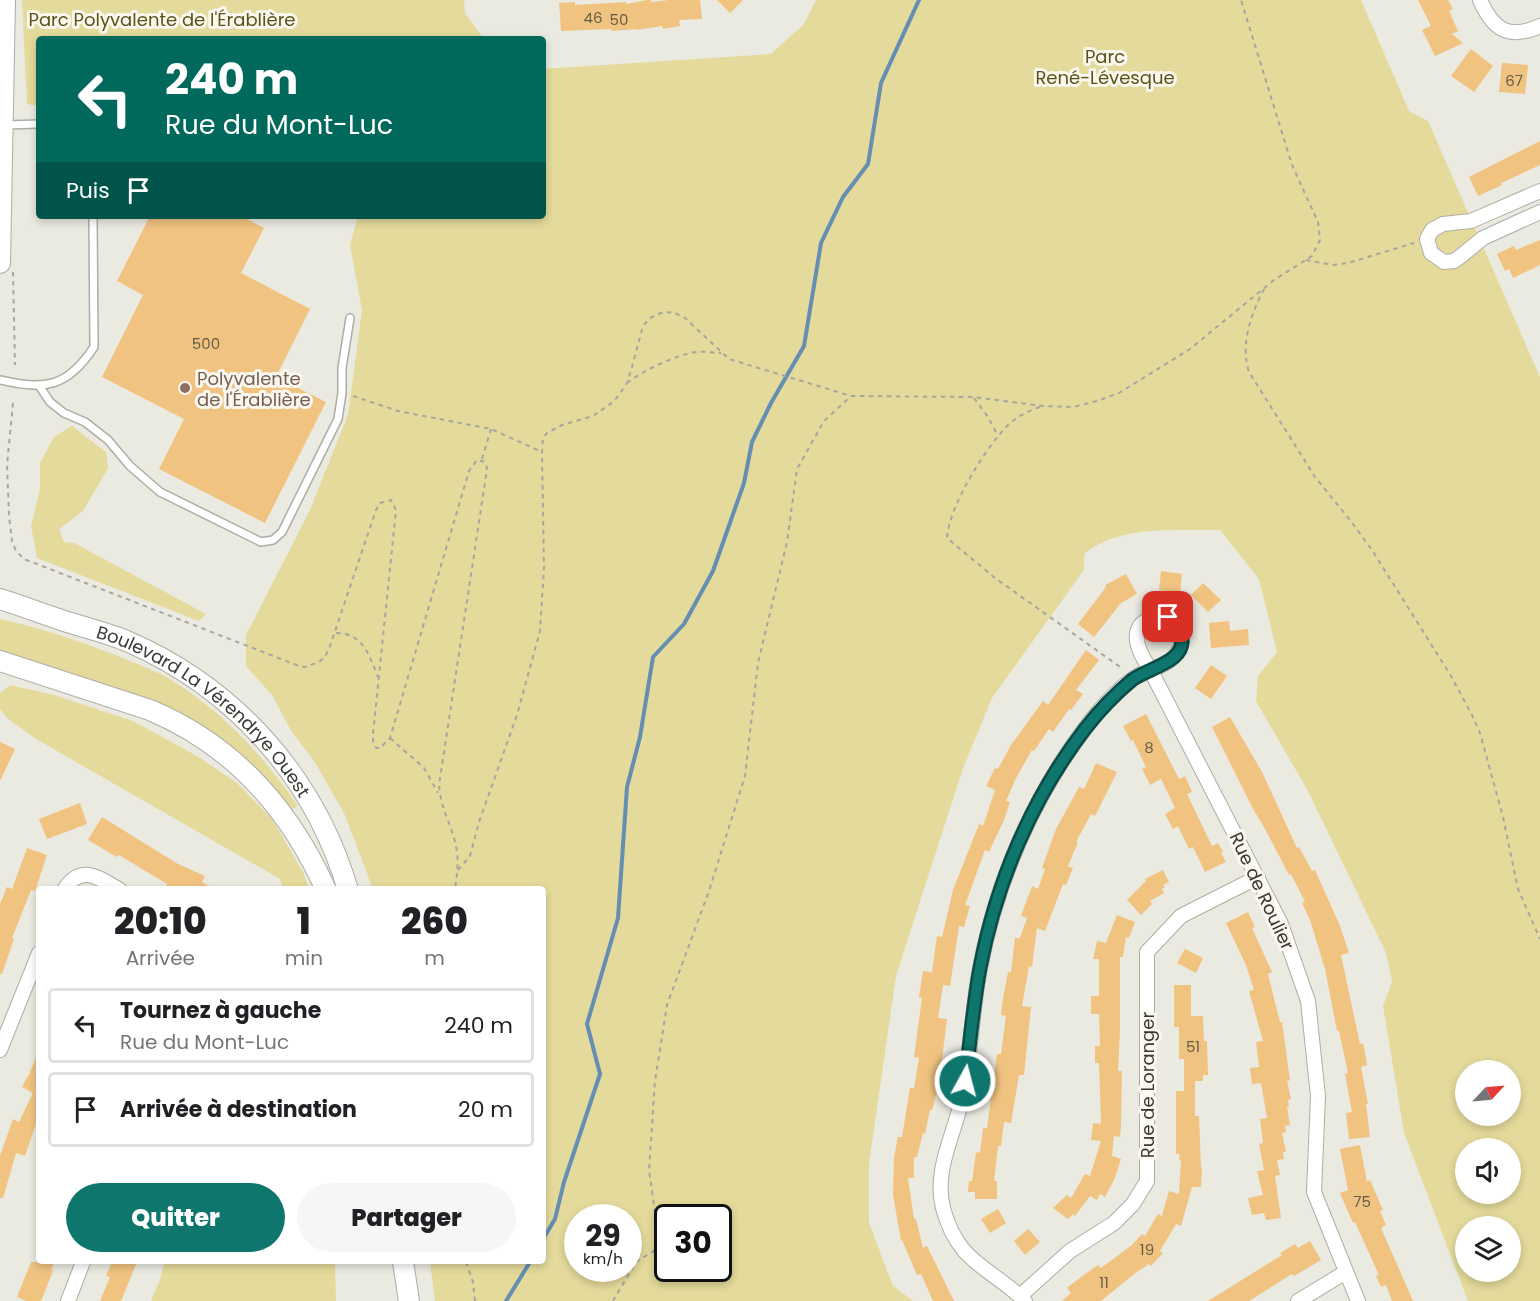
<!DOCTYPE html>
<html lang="fr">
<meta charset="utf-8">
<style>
body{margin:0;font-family:Poppins,sans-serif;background:#f6f6f6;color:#202124;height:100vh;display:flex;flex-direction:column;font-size:22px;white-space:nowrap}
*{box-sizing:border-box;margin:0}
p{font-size:20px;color:#757577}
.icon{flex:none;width:33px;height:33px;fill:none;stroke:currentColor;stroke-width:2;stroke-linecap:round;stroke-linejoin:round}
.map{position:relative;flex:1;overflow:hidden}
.panel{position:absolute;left:36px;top:886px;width:510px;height:378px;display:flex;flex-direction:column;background:#fff;border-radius:6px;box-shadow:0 3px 9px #0003}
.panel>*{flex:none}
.banner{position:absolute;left:36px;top:36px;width:510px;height:183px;border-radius:6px;box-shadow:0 3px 9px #0003;background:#00695c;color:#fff;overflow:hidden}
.needle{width:39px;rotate:64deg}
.buttons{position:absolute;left:1455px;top:1060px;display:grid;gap:12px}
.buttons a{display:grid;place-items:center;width:66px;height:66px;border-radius:50%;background:#fff;box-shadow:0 3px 9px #0003;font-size:30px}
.speed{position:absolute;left:564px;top:1204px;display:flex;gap:12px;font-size:30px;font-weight:700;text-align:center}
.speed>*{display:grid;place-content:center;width:78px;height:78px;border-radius:50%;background:#fff;box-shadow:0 3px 9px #0003;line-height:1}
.speed small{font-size:15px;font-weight:400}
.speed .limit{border:3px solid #111;border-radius:9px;background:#fff;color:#111}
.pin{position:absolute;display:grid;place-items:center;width:51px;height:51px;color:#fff;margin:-26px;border-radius:12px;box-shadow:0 3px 9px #0006}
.me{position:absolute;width:66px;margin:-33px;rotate:7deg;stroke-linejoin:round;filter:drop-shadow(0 0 4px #0008)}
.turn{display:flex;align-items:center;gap:21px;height:126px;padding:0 30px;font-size:27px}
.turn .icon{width:78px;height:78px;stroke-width:2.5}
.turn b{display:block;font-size:42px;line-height:51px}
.then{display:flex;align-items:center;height:57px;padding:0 30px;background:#0003;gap:12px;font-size:22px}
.eta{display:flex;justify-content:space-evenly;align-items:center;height:102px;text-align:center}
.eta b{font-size:36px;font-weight:800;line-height:42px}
.action{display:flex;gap:12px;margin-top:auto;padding:12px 30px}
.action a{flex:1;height:69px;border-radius:36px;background:#0f766e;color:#fff;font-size:24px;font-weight:800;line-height:69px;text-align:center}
.action a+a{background:#f6f6f6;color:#202124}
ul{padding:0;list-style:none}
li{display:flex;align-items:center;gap:18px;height:75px;margin:0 12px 9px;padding:0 18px;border:3px solid #e0e0e0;border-radius:6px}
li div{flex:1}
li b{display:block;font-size:22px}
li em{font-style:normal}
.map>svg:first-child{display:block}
.green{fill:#e4da9b;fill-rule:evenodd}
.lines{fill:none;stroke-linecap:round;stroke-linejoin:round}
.stream{stroke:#648eb2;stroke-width:4}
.building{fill:#f0c380}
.lane-casing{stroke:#aeada4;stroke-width:10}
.street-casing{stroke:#aeada4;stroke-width:16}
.secondary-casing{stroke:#aeada4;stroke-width:22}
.path{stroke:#a7a69f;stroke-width:2;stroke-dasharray:4.5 4.5;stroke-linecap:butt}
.lane{stroke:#fff;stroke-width:7}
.street{stroke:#fff;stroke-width:14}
.secondary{stroke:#fff;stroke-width:20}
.route-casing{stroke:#0a4d48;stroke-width:15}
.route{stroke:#0f766e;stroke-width:10}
.education-dot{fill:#8d6e63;stroke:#f9f7ee;stroke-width:2}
.labels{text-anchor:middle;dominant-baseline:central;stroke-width:6;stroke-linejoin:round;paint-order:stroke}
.number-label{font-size:15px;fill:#675c48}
.park-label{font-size:18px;fill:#5c5319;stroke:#f9f7ee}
.education-label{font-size:18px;fill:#785e54;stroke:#f9f7ee;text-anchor:start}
.street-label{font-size:18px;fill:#393935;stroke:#f9f7ee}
</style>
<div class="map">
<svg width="1540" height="1301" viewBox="0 0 1540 1301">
<rect width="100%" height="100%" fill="#ebeae1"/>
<g class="green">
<path d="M22,0H464L465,13L484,39H39V106L27,104Z"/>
<path d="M816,0H1361L1409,111L1428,121L1540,377V1301H1468L1404,1133L1383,1006L1392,982L1386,953L1308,791L1256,701L1258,676L1277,652L1259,579L1220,530C1176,531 1121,524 1084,554V570L992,698L963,768L896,976L869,1164V1223L893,1286L913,1301H435L430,1262H543V890L373,889L344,813L314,761L292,732L272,695L246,666V635L309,512L348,415L362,310L350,245L358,216H543V69L771,54L804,24ZM1466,1071H1510V1116H1466ZM1466,1149H1510V1194H1466ZM578,1218H628V1269H578ZM668,1218H718V1269H668ZM1466,1227H1510V1272H1466Z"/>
<path d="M72,426L106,452L108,468L83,511L59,529L64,542L74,543L206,614L199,621L37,558L31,526L40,489V463L54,437Z"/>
<path d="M0,619C46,629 91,645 135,663C146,668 158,672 168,678C221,710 263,755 298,806L292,809L231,748L0,652Z"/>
<path d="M10,685L54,695L133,721L197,756L237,783L272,819L303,872L309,889H283L280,879L36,739L7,718L0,709V693Z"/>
<path d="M164,1262H335L336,1301H151L160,1280Z"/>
</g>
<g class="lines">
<g class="stream">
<path d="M543,1239L555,1219L564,1182L600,1074L587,1024L618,918L627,787L640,737L653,657L684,624L713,571L744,483L752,442L771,403L804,346L821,243L843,197L868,164L881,83L919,0"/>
<path d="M506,1301L530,1262"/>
</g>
</g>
<g class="building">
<path d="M647,0H651V2L669,0H700L702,19L679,20L680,26L663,29L662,26L637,30V29L612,31L611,29L561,31L559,3L575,2V5L626,2V4Z"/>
<path d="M717,0H743L730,13Z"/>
<path d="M1418,0H1448L1453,9L1449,11L1458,31L1452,34L1463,43L1435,56L1422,30L1431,26Z"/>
<path d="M1471,49L1493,66L1474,92L1451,76Z"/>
<path d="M1502,63L1528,65L1525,94L1499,92Z"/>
<path d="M1540,141V165L1501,183L1502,185L1478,196L1469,177Z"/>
<path d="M150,216H241L264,228L241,273L310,309L276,377L326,402L265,523L159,469L184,419L102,377L143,295L117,281Z"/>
<path d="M1540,240V265L1513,278L1509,269L1505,271L1497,254L1514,246L1516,250Z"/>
<path d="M1161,571L1182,574L1180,593L1159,590Z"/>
<path d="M1126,574L1137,594L1121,603L1094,637L1078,624L1106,587L1105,585Z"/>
<path d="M1203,583L1221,600L1208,612L1191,595Z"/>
<path d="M1229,621L1230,631L1248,629L1249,645L1211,648L1209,623Z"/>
<path d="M1086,650L1099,660L1076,690L1083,694L1071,710L1069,709L1053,732L1049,729L1034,751L1032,750L1016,778L1006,801L1010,802L1004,820L989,852L985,850L965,905L970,906L964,927L959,926L950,986L943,985L938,1018L947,1019L939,1084L932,1110H930L925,1134L923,1133L917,1157H914V1178H908L914,1219H916L923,1248L927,1246L954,1301H933L921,1274L917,1275L902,1240L901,1241L893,1195L894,1157L898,1137H902L910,1088H914L919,1058L914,1057L922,998L919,997L923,971L932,972L937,936L942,937L953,890L979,824L983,826L995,790L986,786L995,768L998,769L1011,745L1043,701L1048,705Z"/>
<path d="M1211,665L1227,676L1211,699L1195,688Z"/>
<path d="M1146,714L1179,779L1185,776L1192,792L1187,794L1212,846L1218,843L1223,852L1221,853L1226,862L1205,872L1193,847L1189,849L1178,826L1173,829L1165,814L1175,808L1161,779L1150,785L1142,769L1146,767L1133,740L1131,741L1123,726Z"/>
<path d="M1230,717L1262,772L1297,848L1299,847L1312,871L1315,870L1340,926L1349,953L1341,955L1360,1044L1363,1043L1367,1065L1361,1067L1368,1104H1366L1370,1137L1349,1139L1346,1113L1352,1112L1345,1074L1348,1073L1339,1031H1337L1325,969L1310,920L1302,903L1305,902L1291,874L1289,875L1265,829L1252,807L1212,727Z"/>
<path d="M0,742L15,749L0,781Z"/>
<path d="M1096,763L1117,772L1095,816L1091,814L1076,842H1078L1068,866L1073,868L1066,885L1063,884L1045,931L1037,928L1032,967L1029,966L1022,1006L1031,1007L1024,1075H1019L1011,1123L1004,1122L1001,1146H998L994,1181H997V1199H975V1192H968L969,1181H972L976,1152L980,1153L983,1128H987L997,1054H1001L1006,1016L1001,1015L1002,1004L1008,972H1011L1015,938H1020L1027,918L1021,916L1032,886L1038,889L1045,869L1042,868L1056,829L1079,787L1084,789Z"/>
<path d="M80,803L87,824L47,839L39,819Z"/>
<path d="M102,817L178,864L205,876L202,882L215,890H164L167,884L119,855L117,857L88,840Z"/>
<path d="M27,848L47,855L35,891L31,890L12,938L14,939L2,974H0V904L7,887L12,889Z"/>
<path d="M1163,870L1169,882L1163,885L1165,887L1162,889L1164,893L1150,901L1152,904L1141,915L1127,900L1146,881L1145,879Z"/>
<path d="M1248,912L1255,927L1252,928L1272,972L1268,974L1280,1022H1282L1290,1080L1287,1081L1291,1099L1288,1100L1289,1107H1287L1290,1125L1285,1126L1286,1132L1282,1133L1286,1152H1283L1284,1159L1277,1160L1280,1175L1275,1176L1281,1218L1266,1220L1264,1213L1252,1215L1248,1198L1263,1195L1257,1171L1264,1170L1259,1144L1263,1143L1260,1119L1267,1118L1261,1083L1252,1084L1250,1068L1259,1067L1256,1042L1263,1041L1249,991L1254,990L1246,965L1226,923Z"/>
<path d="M1117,915L1135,922L1129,938L1126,937L1123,957H1120V1031L1118,1071H1122L1121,1126L1120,1137L1114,1136L1112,1156L1121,1159L1115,1178L1105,1197L1100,1194L1097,1200L1090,1196L1075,1216L1073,1214L1068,1219L1053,1208L1067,1195L1071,1198L1085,1174L1090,1176L1101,1141L1091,1140L1093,1123L1101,1124L1099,1063H1095V1046H1100L1099,1014H1091V996H1099V959H1093L1097,941L1106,943Z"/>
<path d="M1185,949L1203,958L1196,973L1177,963Z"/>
<path d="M1174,985H1191V1016H1203L1204,1041H1207L1208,1075H1203V1081H1195V1116H1199L1201,1167L1202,1168L1201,1187H1192L1181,1226L1176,1224L1160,1251L1163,1253L1151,1266L1149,1264L1134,1274L1101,1301H1062L1071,1293L1067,1288L1077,1280L1098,1265L1101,1268L1132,1245L1142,1234L1145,1236L1158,1214L1162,1216L1169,1191L1179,1194L1181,1160H1179L1180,1154H1176V1091H1184V1059H1179V1027H1174Z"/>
<path d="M38,1052L39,1115L25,1156L16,1153L3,1198H0V1156L13,1119L19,1122L33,1093L22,1087L27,1077H28Z"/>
<path d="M1360,1145L1367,1182L1370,1180L1383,1210L1380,1211L1386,1225L1381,1228L1413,1301H1392L1386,1285L1381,1287L1376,1276L1379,1275L1355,1222L1353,1223L1340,1193L1348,1190L1340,1149Z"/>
<path d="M998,1209L1006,1223L990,1233L981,1219Z"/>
<path d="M1028,1229L1040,1242L1025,1255L1014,1241Z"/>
<path d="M1310,1241L1321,1260L1294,1276L1292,1274L1249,1301H1208L1282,1255L1280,1253L1295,1244L1298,1248Z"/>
<path d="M31,1262H54L51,1270L53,1271L41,1301H26L17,1297Z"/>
<path d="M112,1262H137L121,1301H100L110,1277L106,1276Z"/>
</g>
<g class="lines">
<g class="lane-casing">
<g id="lane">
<path d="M6,125L39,124"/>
<path d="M0,380C45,390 67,388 94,347L93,216"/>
<path d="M40,387L50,402L64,413L85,422L108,440L130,466L160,492L261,542L273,540L282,532L338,419L342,393V368L350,318"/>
</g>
</g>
<g class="street-casing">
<g id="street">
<path d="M1480,0C1493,30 1509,40 1540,26"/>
<path d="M1540,191L1471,221L1443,224L1432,230L1427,239L1431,253L1444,262L1454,261L1461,256L1483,238L1540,212"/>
<path d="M64,890C81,863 99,878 120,890"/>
<path d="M0,1050L39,953"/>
<path d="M1020,1296L1070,1251L1114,1223L1133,1204L1147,1181V952L1181,916L1258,877"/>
<path d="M68,1301L83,1262"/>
<path d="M1025,1301C989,1266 958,1264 943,1208C933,1169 956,1132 963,1094C971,1053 972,1010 980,968C994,896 1021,826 1061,763C1081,733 1104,699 1134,678C1147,669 1168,667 1177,653C1188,638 1178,620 1161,615C1126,622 1135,647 1150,669L1281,924L1308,1001L1318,1096L1314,1192L1358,1301"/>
<path d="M1298,1301L1346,1272"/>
</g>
</g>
<g class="secondary-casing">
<g id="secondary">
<path d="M0,263L5,0"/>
<path id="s1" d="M0,599C22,606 43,614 64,621C86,628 109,633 129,642C236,689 315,778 348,890"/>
<path d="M0,661L150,710C233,745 289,807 326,890"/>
<path d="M403,1262L409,1301"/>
</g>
</g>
<g class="path">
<path d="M1306,260L1333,265L1348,263L1414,243"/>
<path d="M13,272L15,365"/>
<path d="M1264,289C1251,314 1240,344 1249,372L1315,477L1350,520L1372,550L1451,676L1472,715L1480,733L1503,817L1518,889L1540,939"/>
<path d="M627,383C644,370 675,355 697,352C705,351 714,353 721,353"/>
<path d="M353,396L398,411L491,429L542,452"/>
<path d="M974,398L988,417L998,436"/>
<path d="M13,403L7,465L9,516L12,541L16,551L24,559L299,666L305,667L319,662L325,657L330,646L376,510L380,503L391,500L396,510L373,734V743L376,748H380L390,738L469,471L477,460L485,462L487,468L486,476L439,785C441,810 451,823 456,846C459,860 457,875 455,890"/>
<path d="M1040,407C1028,411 1018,416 1008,425C986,447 949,506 947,538L995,578L1123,669"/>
<path d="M482,459L491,429"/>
<path d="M336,633C363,633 369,655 378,677"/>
<path d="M390,738L424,768L438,793"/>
<path d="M458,870L470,856L479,822L517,715L540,631L544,568L542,452L543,438L547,433L562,425L593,416L613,402L619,395L627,383L632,367L643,326L650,318L661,313L673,312L685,318L729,359L851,396L973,397L1043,406L1073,407L1097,401L1119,393L1190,349L1274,280L1312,256L1320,240L1318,222L1292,165L1241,0"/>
<path d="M466,1262L473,1282L475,1301"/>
<path d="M613,1301L636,1262L660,1247L649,1170L655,1081L667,1005L709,891L745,776L758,663L787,542L797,469L824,421L851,396"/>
</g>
<use href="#lane" class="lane"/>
<use href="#street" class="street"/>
<use href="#secondary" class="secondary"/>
</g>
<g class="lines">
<g class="route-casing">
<path id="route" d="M965,1081C970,1044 973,1006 980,968C996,883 1032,798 1085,729C1099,711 1114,695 1132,680C1147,668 1189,662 1181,635C1179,627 1175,621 1168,617"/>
</g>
<use href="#route" class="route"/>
</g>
<circle class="education-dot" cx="185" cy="388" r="6"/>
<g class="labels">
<g class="number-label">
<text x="593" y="17">46</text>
<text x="619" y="19">50</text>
<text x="1514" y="80">67</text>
<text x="206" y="343">500</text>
<text x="1149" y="747">8</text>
<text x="1193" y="1046">51</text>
<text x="1362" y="1201">75</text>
<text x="1147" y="1249">19</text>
<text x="1104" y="1282">11</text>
</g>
<g class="park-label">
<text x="162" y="19">Parc Polyvalente de l'Érablière</text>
<text x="1105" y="56">Parc<tspan x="1105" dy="21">René-Lévesque</tspan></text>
</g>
<g class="education-label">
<text x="197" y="378">Polyvalente<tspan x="197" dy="21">de l'Érablière</tspan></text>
</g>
<g class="street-label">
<text stroke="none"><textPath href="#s1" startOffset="238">Boulevard La Vérendrye Ouest</textPath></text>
<text transform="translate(1262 891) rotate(65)">Rue de Roulier</text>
<text transform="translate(1147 1085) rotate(-90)">Rue de Loranger</text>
</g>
</g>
</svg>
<div class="buttons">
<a><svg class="needle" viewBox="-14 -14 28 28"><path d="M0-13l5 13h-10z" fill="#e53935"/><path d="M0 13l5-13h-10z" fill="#757577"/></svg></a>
<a><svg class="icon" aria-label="sound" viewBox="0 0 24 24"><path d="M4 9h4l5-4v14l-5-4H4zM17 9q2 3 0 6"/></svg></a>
<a><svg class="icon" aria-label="layers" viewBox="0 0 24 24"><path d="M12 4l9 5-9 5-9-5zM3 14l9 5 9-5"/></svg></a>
</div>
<div class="speed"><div>29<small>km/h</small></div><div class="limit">30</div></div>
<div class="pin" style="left:1168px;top:617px;background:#d93025"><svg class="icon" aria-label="arrive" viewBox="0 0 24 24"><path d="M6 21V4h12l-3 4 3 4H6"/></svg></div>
<svg class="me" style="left:965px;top:1081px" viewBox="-20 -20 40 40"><circle r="17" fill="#0f766e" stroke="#fff" stroke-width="3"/><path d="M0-11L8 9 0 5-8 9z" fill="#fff"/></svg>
<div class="banner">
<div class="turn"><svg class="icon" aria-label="left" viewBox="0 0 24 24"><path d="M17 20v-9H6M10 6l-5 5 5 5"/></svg><div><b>240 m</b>Rue du Mont-Luc</div></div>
<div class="then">Puis<svg class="icon" aria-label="arrive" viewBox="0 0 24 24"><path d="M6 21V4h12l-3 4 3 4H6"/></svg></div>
</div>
<section class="panel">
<div class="eta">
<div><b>20:10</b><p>Arrivée</p></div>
<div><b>1</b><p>min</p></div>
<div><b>260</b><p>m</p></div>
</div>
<ul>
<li><svg class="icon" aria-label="left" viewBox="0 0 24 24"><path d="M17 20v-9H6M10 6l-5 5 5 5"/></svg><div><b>Tournez à gauche</b><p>Rue du Mont-Luc</p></div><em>240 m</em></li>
<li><svg class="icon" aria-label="arrive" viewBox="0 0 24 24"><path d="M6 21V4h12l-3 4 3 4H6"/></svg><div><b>Arrivée à destination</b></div><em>20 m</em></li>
</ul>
<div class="action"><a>Quitter</a><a>Partager</a></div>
</section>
</div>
